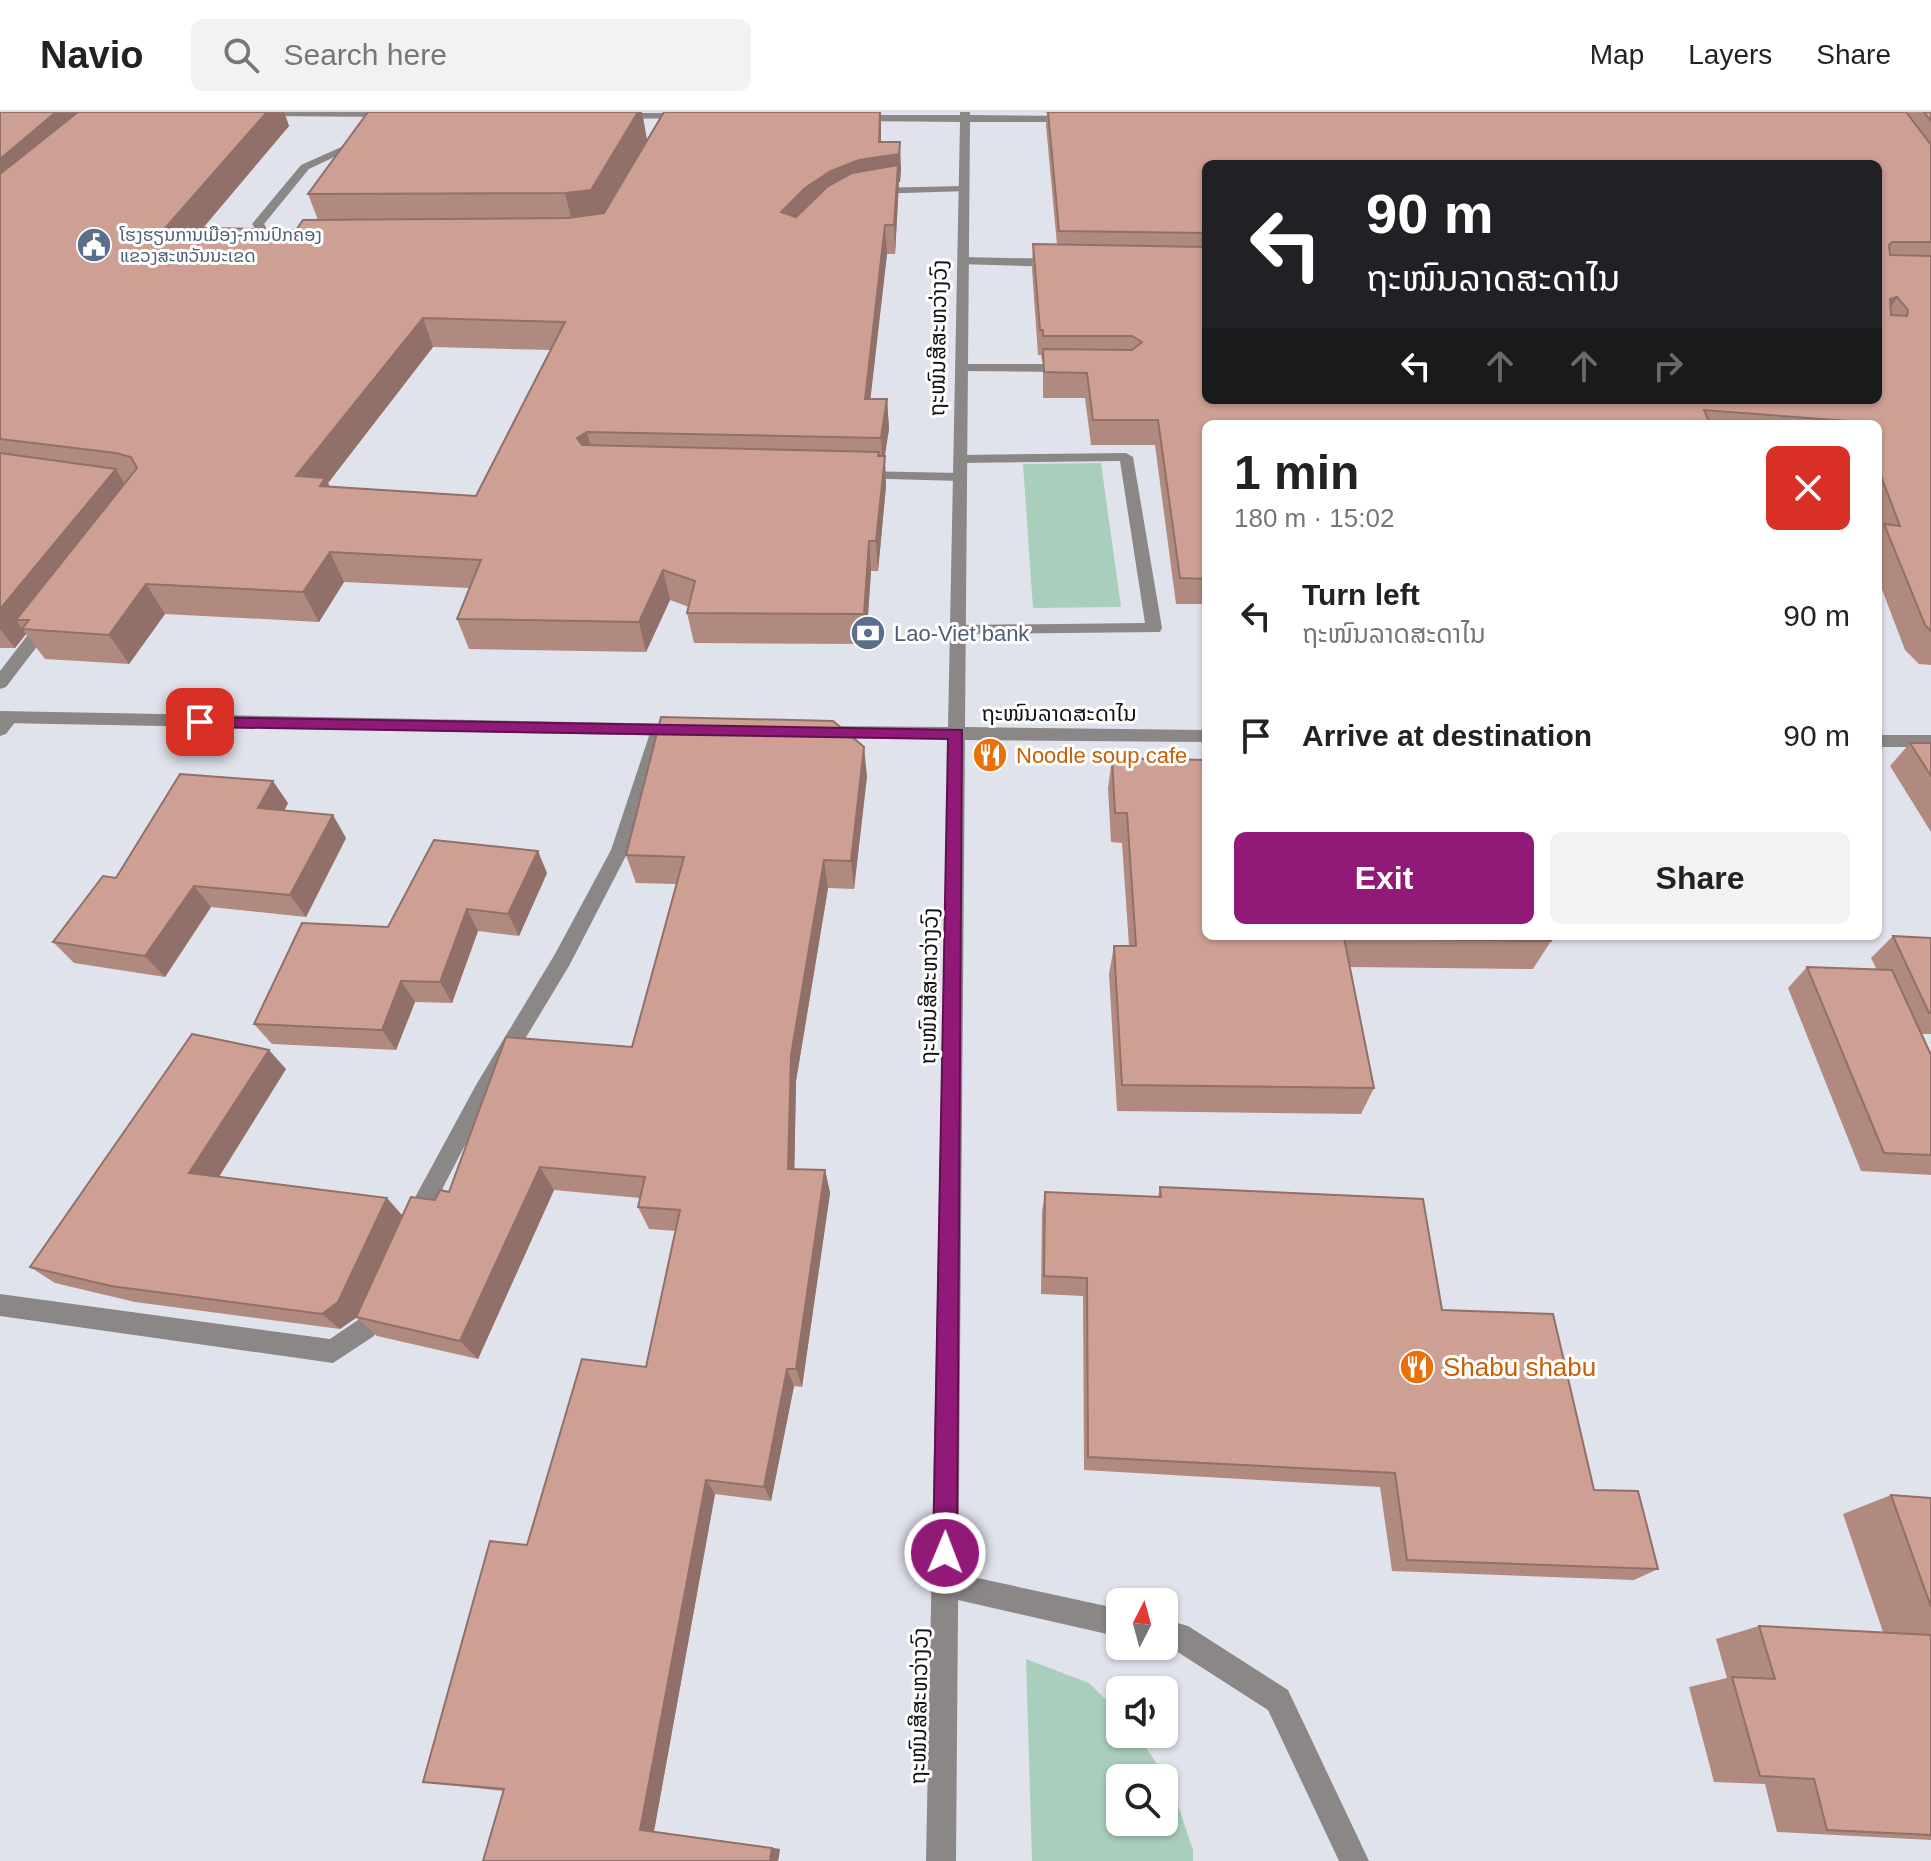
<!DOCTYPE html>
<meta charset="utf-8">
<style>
body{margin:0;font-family:Arial,"Noto Sans Lao",sans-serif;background:#f2f2f2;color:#222;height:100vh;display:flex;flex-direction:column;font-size:30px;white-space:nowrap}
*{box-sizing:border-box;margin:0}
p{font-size:26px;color:#767676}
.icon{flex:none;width:44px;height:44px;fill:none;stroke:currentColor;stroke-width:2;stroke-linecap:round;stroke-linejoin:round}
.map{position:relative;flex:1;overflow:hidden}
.drawer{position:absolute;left:1202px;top:308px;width:680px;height:520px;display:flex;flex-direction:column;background:#fff;border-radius:12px;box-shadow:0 2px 6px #0004}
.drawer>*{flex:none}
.banner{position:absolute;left:1202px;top:48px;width:680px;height:244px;border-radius:12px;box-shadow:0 2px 6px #0004;background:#202124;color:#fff;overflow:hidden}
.needle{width:52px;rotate:6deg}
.buttons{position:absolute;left:1106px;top:1476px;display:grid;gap:16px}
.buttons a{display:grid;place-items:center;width:72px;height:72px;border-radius:12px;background:#fff;box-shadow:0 2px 6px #0004;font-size:40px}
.pin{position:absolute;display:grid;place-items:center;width:68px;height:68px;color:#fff;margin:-34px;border-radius:16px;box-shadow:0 4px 12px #0006}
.me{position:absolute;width:88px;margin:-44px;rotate:1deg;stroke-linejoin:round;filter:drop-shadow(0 0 6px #0008)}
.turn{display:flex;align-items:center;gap:28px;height:168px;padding:0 32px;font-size:36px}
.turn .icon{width:104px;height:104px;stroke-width:2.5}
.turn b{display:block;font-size:56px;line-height:68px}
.lanes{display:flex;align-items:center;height:76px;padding:0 32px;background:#0003;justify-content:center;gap:40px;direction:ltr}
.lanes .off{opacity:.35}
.round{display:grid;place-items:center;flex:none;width:84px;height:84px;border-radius:12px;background:#f2f2f2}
.headline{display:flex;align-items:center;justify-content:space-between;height:136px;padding:0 32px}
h1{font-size:48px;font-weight:800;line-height:60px}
.action{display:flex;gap:16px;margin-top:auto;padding:16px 32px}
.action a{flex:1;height:92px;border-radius:12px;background:#911a78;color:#fff;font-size:32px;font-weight:800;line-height:92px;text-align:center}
.action a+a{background:#f2f2f2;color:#222}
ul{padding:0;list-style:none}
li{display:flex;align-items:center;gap:24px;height:120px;padding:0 32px}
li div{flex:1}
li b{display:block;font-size:30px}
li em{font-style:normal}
header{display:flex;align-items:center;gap:48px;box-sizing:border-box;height:112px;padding:0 40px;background:#fff;border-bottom:2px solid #e0e0e0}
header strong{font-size:38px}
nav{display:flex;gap:44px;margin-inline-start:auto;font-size:28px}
.search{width:560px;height:72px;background:#f2f2f2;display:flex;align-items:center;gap:20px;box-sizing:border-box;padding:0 28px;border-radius:12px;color:#767676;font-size:30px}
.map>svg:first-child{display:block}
.green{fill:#aacebc;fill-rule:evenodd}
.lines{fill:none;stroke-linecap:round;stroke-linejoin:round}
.lane{fill:#8b8786;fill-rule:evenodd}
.street{fill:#8b8786;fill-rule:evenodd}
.wall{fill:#b18a7f;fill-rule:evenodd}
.shaded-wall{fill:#907068}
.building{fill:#cea094;stroke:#907068;stroke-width:2;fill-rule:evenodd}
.route{fill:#911a78;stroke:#5e114e;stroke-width:2}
.labels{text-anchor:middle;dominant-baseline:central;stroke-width:6;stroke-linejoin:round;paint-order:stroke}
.far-service-label{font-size:18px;fill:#4e5e75;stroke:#fff;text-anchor:start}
.street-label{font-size:22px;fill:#121316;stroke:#fff}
.service-label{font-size:22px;fill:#4e5e75;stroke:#fff;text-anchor:start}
.food-label{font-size:22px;fill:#c56008;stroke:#fff;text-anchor:start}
.near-food-label{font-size:26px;fill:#c56008;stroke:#fff;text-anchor:start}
</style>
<header>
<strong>Navio</strong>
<div class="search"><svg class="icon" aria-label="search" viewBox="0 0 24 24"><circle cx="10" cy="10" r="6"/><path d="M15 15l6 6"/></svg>Search here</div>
<nav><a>Map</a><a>Layers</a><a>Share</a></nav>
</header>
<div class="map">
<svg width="1931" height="1749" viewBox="0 0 1931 1749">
<rect width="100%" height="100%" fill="#e1e3ec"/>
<g class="green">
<path d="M1101,351L1121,495L1033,496L1023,352Z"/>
<path d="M1026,1547L1089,1571L1120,1602V1622H1137L1172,1675L1193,1738V1749H1032ZM1120,1666H1164V1710H1120Z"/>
</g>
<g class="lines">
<g class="lane">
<path d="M357,28L366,30L309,57L264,112L270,122L288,126V130L262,127L252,112L301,53Z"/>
<path d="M964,74L968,75V79L872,82L866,79L872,76Z"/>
<path d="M963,145L1059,147L1065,151L1059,155L959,152L957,149Z"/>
<path d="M962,252H1070L1077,256L1070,260L957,259V253Z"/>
<path d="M1126,341L1133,345L1162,516L1160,520L952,522V514L958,513L1145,511L1120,349L960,351L953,347L960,343Z"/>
<path d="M859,359L960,361L967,365L960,369L854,366L852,363Z"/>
<path d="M11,599L19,605L6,622L0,624V607Z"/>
<path d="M659,615L668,621L629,738L569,854L490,985L422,1116L414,1119L406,1116L403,1109L406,1102L476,973L555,842L611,738L650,621Z"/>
<path d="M378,1179L386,1182L390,1190L374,1224L333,1251L0,1204V1182L330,1227L358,1208L370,1182Z"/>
<path d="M945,1459L1120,1497V1525L945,1485L936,1481L932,1472L936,1463Z"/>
<path d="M1164,1507L1188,1514L1288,1578L1369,1749H1339L1268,1598L1173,1537L1163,1534Z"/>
</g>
<g class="street">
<path d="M255,0H395L396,2L391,5L259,4Z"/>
<path d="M960,0H970V3L1071,4L1076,7L1071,10H970L965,615L1206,618V630L965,628L956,1749H926L948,627L820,626L811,620L820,614L948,615L960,10L855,9L850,6L855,3H960Z"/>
<path d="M687,1L691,2V6L615,7L610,4L615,1Z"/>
<path d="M46,506L52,507V515L6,575L0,577V559L40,507Z"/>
<path d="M0,599L684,612L693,618L684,624L0,611Z"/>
<rect x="1878" y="623" width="53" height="12"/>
</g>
</g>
<g class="wall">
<path d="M0,0H284L289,14L203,116L296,118L318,108L308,82L368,0H642L647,28L664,0H881V30L901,57L900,70H899L895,142H887L870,287H887L889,317L884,344L886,374L878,459H871L866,532L694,531L687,501L689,495L670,488L646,540L469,537L457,507L469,476L344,470L319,510L165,502L129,552L45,547L26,522L15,536H0ZM433,235L551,238L476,384L330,375L328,371Z"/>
<path d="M1045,0H1931V553L1919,552L1905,538L1878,467V312H1206V492H1176L1155,333H1091L1085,286H1043V249H1042L1041,243H1038L1032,157L1033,132L1057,133L1046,13L1047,1ZM1206,52H1878V288H1206Z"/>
<path d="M1910,631H1931V720L1890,654Z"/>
<path d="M1112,646L1551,829L1533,857L1350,855L1374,976L1361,1002L1117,999L1109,862L1114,834H1129L1122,731L1111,730L1108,676Z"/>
<path d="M867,664L854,777L828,776L796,969L794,1057L825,1058L830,1081L802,1275L794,1274L771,1389L715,1382L654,1719L780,1737L778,1749H483L503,1679L423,1670L527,1433L646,1255L676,1119L649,1117L638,1095L640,1086L554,1078L478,1247L377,1224L356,1205L340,1217L135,1190L55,1171L30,1155L286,957L219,1065L402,1103L449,1080L632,935L676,772L636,771L626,743Z"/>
<path d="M288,691L284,699L346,726L306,805L211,795L165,865L74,851L53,830L116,766Z"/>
<path d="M547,761L519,824L478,819L452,891L415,890L396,938L272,932L254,912L388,815Z"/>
<path d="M1893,824L1931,826V922H1921L1931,943V1063L1861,1059L1788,876L1807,855L1877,858L1871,846Z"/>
<path d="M1160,1075L1442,1198L1594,1378L1658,1457L1634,1468L1392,1459L1380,1375L1084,1358L1083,1184L1041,1182L1042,1100L1045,1080L1158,1085Z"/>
<path d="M1891,1383L1931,1386V1728L1777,1720L1765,1672L1714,1670L1689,1575L1727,1566L1716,1527L1759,1514L1883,1520L1843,1402Z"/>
</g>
<g class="shaded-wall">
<path d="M56,0H86L0,88V47Z"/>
<path d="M267,0H284L289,14L179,144L166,115Z"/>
<path d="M638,0H642L648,34L600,118L575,122L565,81Z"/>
<path d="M880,0L881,12V45L900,30L901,57L900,70H899L895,142L894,113L897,71L784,129L781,100L805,76L879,30Z"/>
<path d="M885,113L887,142L867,317L865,287Z"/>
<path d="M1897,185L1883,210L1890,187Z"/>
<path d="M423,206L433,235L328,371L339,396L296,364Z"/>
<path d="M887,287L889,317L883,356L881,326Z"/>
<path d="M587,320L595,350L577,326Z"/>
<path d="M885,344L886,374L878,459L876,429Z"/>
<path d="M116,357L134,387L29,508H16L26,522L15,536L0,517V497Z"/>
<path d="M869,429L871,459L866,532L864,502Z"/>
<path d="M330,440L344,470L319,510L303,480Z"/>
<path d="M663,458L670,488L646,540L639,510Z"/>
<path d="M146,472L165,502L129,552L109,523Z"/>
<path d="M864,635L867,664L854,777L851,749Z"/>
<path d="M273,669L288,691L273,719L258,696Z"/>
<path d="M333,703L346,726L306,805L290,783Z"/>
<path d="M538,739L547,761L519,824L508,802Z"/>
<path d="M824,748L828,776L796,969L794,1080L788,1057L791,943Z"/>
<path d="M194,774L211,795L165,865L145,844Z"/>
<path d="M467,797L478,819L452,891L440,870Z"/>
<path d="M401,869L415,890L396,938L382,918Z"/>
<path d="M269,938L286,957L210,1079L189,1061Z"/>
<path d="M540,1055L554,1078L478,1247L460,1229Z"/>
<path d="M825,1058L830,1081L802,1275L796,1257Z"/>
<path d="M387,1086L402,1103L356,1206L340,1217L322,1202Z"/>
<path d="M787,1257L794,1274L771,1389L764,1375Z"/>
<path d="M706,1368L715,1382L654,1719L640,1718Z"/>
<path d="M772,1736L780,1737L778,1749H770Z"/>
</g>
<g class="building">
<path d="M0,0H56L0,47Z"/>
<path d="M78,0H267L166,115L296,118L303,108L568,106L604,101L664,0H880L879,30H900L899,42L859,48L831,59L805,76L781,100L796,105L827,75L852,61L898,53L894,113H885L865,287H887L881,326L587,320L577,326L582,333L879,340L878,344H885L876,429H869L864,502L687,501L695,469L663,458L639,510L457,507L481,448L330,440L303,480L146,472L109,523L22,517L29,508H16L137,356L131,345L116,341L0,327V62ZM423,206L565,210L476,384L320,374L325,366L296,364Z"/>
<path d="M368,0H638L591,78L565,81L308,82Z"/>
<path d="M1048,0H1906L1931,33V130H1892L1889,133L1890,143L1931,144V519L1925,513L1884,412L1900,414L1878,356V312H1861V310L1704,298L1710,312H1206V467L1180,466L1158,308H1093L1087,261L1044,260L1043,237L1132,238L1142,230L1132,224H1043V218H1040L1033,132L1206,135V288H1878V52H1206V121L1059,119ZM1897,185L1908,198L1907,204L1891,203L1890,187Z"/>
<path d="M1924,0H1931V9Z"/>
<path d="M0,341L116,357L0,497Z"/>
<path d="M661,605L833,609L864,635L851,749L824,748L791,943L788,1057L825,1058L796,1257H787L764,1375L706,1368L640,1718L772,1736L770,1749H483L504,1677L423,1670L490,1429L527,1433L582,1247L646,1255L680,1098L638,1095L645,1065L540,1055L460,1229L356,1205L411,1085L435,1088L440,1078L449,1080L506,925L632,935L684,745L626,743Z"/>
<path d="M1910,631H1931V664Z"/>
<path d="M1112,646L1206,648V824H1549L1551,829L1344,826L1374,976L1122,973L1114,834H1136L1127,701H1115Z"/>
<path d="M180,662L273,669L258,696L333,703L290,783L194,774L145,844L53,830L103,764L116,766Z"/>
<path d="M434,728L538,739L508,802L467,797L440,870L401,869L382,918L254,912L302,811L388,815Z"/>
<path d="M1893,824L1931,826V901H1929Z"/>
<path d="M1807,855L1892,858L1931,943V1043L1884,1041Z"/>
<path d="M192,922L269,938L189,1061L387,1086L338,1190L322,1202L111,1174L30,1155Z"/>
<path d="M1160,1075L1423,1087L1442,1198L1553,1202L1594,1378L1638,1379L1658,1457L1407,1448L1395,1361L1088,1345L1087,1166L1044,1164L1045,1080L1161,1085Z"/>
<path d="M1891,1383L1931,1386V1495Z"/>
<path d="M1759,1514L1931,1523V1723L1827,1718L1814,1667L1760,1664L1732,1565L1775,1567Z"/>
</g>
<path class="route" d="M200,605L962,618L957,1441L953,1449L945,1453L937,1449L933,1441L948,627L200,615L192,610Z"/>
<defs>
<g id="civic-disc" transform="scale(1.8)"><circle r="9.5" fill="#5c6f8a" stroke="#fff"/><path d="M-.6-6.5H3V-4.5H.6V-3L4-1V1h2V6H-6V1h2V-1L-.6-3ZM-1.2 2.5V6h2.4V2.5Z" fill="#fff"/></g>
<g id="bank-disc" transform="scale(1.8)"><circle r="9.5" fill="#5c6f8a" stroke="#fff"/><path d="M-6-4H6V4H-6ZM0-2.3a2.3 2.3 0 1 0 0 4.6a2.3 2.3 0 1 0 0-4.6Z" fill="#fff"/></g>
<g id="restaurant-disc" transform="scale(1.8)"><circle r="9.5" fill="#e8710a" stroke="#fff"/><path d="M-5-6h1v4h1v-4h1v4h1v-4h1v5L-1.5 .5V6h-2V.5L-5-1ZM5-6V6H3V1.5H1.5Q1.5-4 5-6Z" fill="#fff"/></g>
</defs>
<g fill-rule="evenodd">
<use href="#civic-disc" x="94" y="133"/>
<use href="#bank-disc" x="868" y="521"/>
<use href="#restaurant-disc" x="990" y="643"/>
<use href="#restaurant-disc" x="1417" y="1255"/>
</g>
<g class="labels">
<g class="far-service-label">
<text x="120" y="123">ໂຮງຮຽນການເມືອງ-ການປົກຄອງ<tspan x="120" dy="21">ແຂວງສະຫວັນນະເຂດ</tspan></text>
</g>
<g class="street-label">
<text transform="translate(938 226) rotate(-89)">ຖະໜົນສີສະຫວ່າງວົງ</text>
<text x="1059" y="601">ຖະໜົນລາດສະດາໄນ</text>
<text transform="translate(929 874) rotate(-89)">ຖະໜົນສີສະຫວ່າງວົງ</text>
<text transform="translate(919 1594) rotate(-89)">ຖະໜົນສີສະຫວ່າງວົງ</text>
</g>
<g class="service-label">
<text x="894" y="521">Lao-Viet bank</text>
</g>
<g class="food-label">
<text x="1016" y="643">Noodle soup cafe</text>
</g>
<g class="near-food-label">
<text x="1443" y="1255">Shabu shabu</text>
</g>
</g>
</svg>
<div class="buttons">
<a><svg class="needle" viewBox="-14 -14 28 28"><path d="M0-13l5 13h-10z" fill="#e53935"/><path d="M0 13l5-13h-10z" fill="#767676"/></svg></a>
<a><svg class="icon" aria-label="sound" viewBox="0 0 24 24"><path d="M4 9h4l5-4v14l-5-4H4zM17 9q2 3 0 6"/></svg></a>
<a><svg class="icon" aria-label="search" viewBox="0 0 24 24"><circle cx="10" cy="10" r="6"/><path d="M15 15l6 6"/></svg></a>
</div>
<div class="pin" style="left:200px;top:610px;background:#d93025"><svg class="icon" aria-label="arrive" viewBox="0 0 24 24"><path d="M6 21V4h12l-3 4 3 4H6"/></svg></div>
<svg class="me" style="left:945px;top:1441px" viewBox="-20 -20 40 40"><circle r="17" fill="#911a78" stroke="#fff" stroke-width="3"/><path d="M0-11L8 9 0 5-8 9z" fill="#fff"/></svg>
<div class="banner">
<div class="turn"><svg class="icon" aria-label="left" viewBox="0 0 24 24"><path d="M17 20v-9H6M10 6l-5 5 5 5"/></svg><div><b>90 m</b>ຖະໜົນລາດສະດາໄນ</div></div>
<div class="lanes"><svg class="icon" aria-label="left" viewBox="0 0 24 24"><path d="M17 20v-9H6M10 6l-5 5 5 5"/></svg><svg class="icon off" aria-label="ahead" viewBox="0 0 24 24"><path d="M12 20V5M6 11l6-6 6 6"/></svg><svg class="icon off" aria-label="ahead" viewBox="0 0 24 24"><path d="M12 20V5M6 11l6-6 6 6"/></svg><svg class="icon off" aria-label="right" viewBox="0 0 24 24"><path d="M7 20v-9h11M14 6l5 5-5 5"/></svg></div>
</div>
<section class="drawer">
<div class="headline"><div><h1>1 min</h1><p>180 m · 15:02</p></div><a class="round" style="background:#d93025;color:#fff"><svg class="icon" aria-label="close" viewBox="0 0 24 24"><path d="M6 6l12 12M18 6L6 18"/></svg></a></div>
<ul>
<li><svg class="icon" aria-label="left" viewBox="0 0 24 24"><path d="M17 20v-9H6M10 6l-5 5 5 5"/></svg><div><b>Turn left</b><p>ຖະໜົນລາດສະດາໄນ</p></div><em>90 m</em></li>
<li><svg class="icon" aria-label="arrive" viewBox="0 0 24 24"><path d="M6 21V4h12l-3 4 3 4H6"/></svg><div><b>Arrive at destination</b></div><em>90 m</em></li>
</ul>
<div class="action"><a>Exit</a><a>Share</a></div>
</section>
</div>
